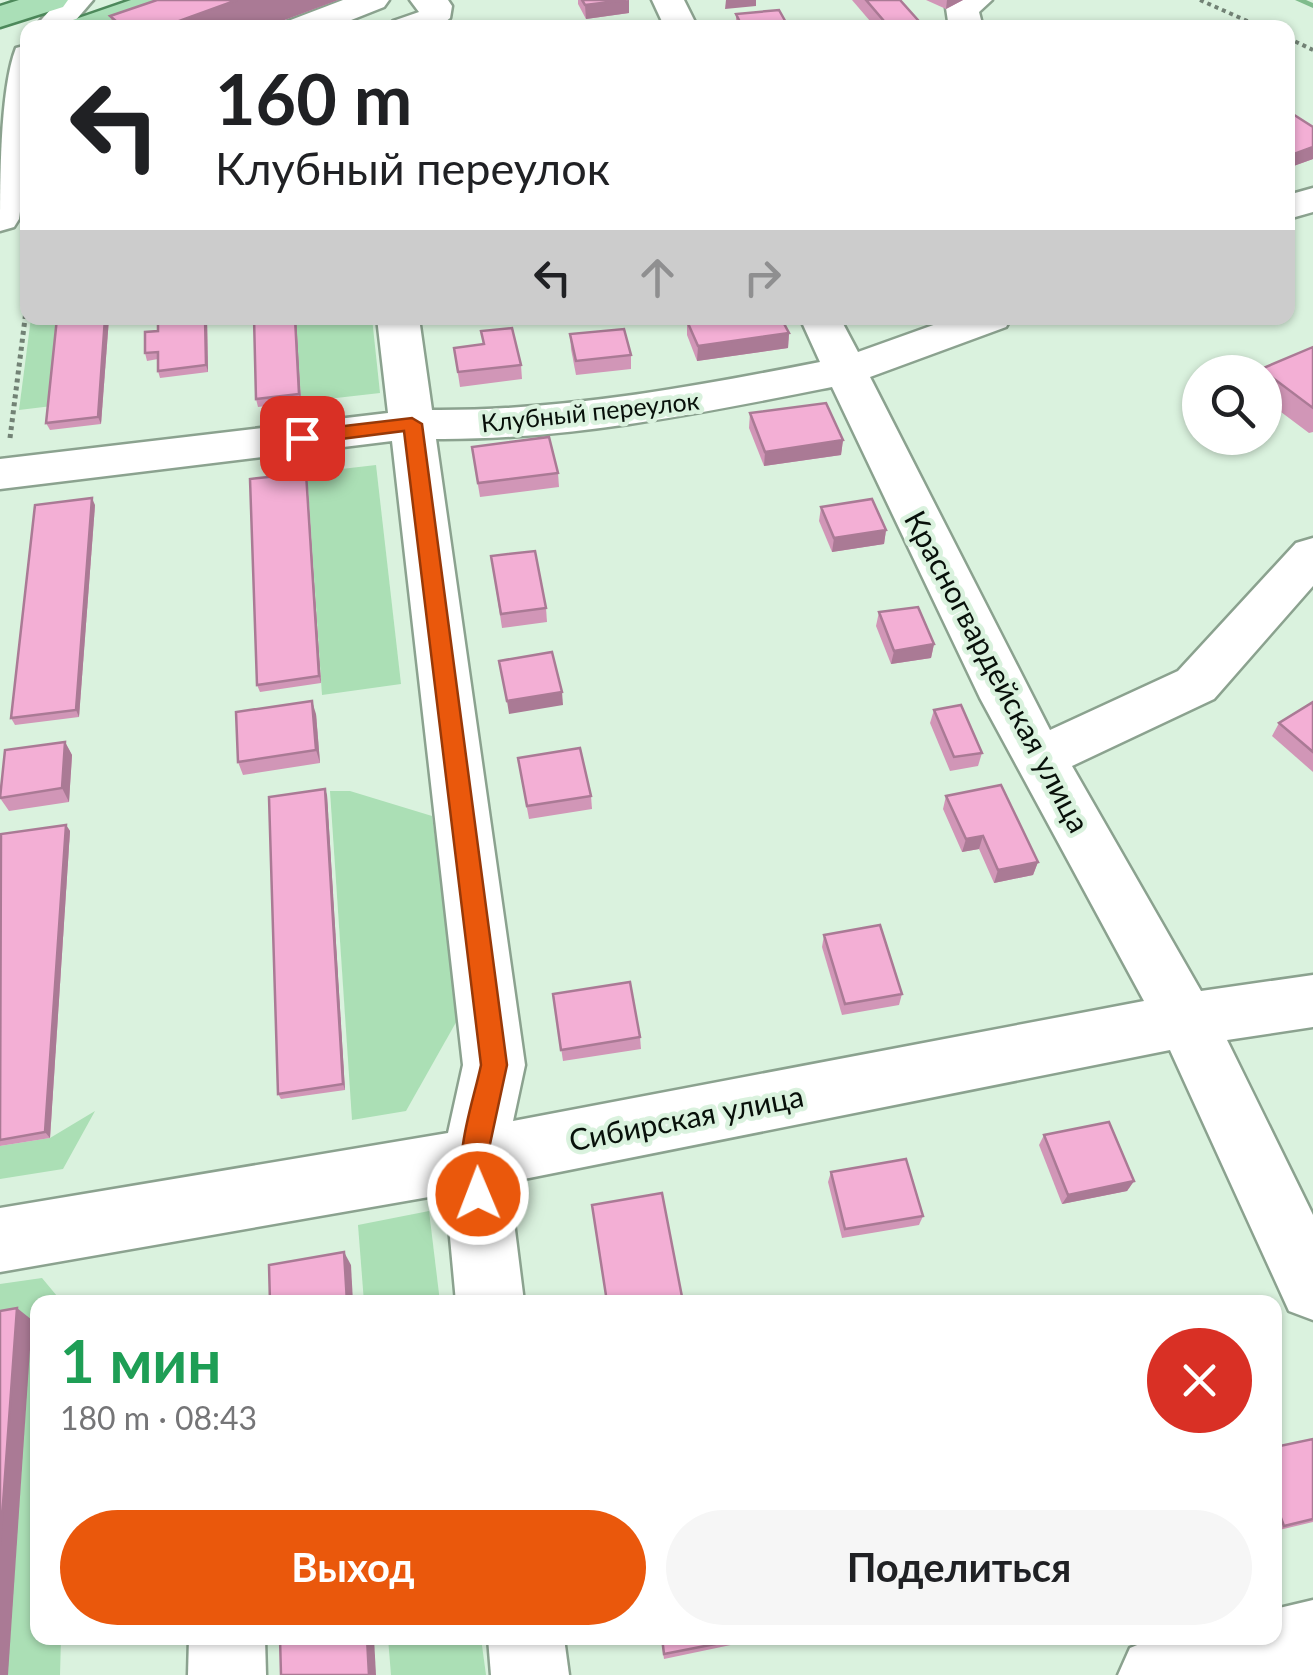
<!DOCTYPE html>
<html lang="ru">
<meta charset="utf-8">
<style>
body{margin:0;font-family:Lato,sans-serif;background:#f6f6f6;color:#202124;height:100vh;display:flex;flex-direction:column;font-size:38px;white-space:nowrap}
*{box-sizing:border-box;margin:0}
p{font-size:32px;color:#757577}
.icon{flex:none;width:55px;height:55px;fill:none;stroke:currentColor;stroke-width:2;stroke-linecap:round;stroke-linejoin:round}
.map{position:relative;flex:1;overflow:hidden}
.sheet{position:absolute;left:30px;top:1295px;width:1252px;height:350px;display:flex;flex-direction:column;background:#fff;border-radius:20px;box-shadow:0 2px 8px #0004}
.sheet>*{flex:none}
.banner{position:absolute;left:20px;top:20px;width:1275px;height:305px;border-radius:20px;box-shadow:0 2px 8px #0004;background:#fff;color:#202124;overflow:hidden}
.buttons{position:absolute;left:1182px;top:355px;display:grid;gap:20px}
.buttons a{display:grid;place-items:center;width:100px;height:100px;border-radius:50%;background:#fff;box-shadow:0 2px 8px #0004;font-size:50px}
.pin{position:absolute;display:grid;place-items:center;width:85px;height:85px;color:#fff;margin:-42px;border-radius:20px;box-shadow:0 5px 15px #0006}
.me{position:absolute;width:110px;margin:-55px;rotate:359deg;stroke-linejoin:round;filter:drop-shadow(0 0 8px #0008)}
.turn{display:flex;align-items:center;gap:35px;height:210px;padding:0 30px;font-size:45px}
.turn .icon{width:130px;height:130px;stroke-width:2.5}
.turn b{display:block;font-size:70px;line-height:85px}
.lanes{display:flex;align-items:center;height:95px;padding:0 30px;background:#0003;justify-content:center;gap:50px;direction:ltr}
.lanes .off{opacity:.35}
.round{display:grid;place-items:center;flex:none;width:105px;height:105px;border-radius:52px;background:#f6f6f6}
.summary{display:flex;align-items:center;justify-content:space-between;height:170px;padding:0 30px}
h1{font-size:60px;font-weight:700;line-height:75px;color:#1e9e55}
.button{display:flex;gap:20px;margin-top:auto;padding:20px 30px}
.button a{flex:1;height:115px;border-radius:60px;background:#ea580c;color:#fff;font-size:40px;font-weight:700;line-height:115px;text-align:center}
.button a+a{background:#f6f6f6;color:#202124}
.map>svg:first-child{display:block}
.green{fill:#abdfb5}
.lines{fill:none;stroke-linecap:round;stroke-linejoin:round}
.stream{fill:#7fbc8c;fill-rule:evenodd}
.minor-casing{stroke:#8ba28f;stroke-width:5}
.major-casing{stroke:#4d895b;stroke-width:5}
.path-far1{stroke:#728275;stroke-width:4;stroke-dasharray:4 4;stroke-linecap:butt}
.path{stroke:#728275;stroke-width:5;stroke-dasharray:4 4;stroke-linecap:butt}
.minor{fill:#fff;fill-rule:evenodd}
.major{fill:#aadfb7;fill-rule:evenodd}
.wall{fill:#d196b7}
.shaded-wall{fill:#aa7a95}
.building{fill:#f3afd5;stroke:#aa7a95;stroke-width:2.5}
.route{fill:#ea580c;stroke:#983908;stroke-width:2.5}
.labels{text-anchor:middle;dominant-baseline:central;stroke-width:9;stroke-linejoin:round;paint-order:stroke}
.far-street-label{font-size:25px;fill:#08100a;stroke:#daf2de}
.street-label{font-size:30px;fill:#08100a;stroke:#daf2de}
</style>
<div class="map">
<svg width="1313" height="1675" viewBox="0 0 1313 1675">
<rect width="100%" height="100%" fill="#daf2de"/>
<g class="green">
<path d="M31,318H61L52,406L19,410Z"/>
<path d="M296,318H372L380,393L301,402Z"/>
<path d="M376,465L401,684L322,695L307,473Z"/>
<path d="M330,791H350L432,816L459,1017L406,1111L352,1120Z"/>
<path d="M95,1111L63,1169L0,1179V1146L50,1138Z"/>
<path d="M429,1211L440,1302H364L358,1225Z"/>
<path d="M42,1278L62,1302H38V1638H61L60,1675H0V1284Z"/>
<path d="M388,1638H481L486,1675H391Z"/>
</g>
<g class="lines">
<path class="stream" d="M1295,0H1306L1313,3V8Z"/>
<g class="minor-casing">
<g id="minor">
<path d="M59,0H93L69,28H34Z"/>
<path d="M343,0H389L384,7L331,28H284L288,21Z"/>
<path d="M410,0H448L452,6L450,18L438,28H389L393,21L419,12Z"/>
<path d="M652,0H684L698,28H665Z"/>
<path d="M952,0H992L979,12L983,28H949L946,8Z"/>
<path d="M28,45V153L19,219L14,227L0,231C0,180 0,89 16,48Z"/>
<path d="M1313,188V212L1288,219V195Z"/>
<path d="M377,318H419L432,410C563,411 692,387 820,362L800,318H840L858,352L953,318H1011L1006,327L870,377L1050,730L1178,671L1296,543L1313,538V586L1214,699L1072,766L1201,991L1313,975V1027L1227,1040L1313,1215V1320L1289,1311L1170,1050L509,1182L524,1302H456L446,1194L0,1272V1208L448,1133L463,1065L392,441L0,489V459L388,413ZM832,387L980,698L1144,1001L513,1121L525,1065L436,439C569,440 701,413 832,387Z"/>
<path d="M1313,1600V1675H1118L1130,1648L1154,1638H1275V1609Z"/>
<path d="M189,1638H265L266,1675H188Z"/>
<path d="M488,1638H564L569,1675H491Z"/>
</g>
</g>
<g class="major-casing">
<g id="major">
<path d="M19,0H68L63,7L0,27V6Z"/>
<path d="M131,0H179L174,7L115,28H66L70,21Z"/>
</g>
</g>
<g class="path-far1">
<path d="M1200,0L1263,28"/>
<path d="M1288,38L1313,50"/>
</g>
<path class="path" d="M10,438L28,295"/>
<use href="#minor" class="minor"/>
<use href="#major" class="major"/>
</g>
<g class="wall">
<path d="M157,0H338L263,28H114L110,16Z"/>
<path d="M578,0H629V13L586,19L578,4Z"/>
<path d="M852,0H900L925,28H876Z"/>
<path d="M926,0H963L946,9Z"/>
<path d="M736,14L788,28H736Z"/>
<path d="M1288,111L1313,127V159L1288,168Z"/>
<path d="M109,318L101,424L50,430L46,423Z"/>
<path d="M158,318H207L208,372L160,378L158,371V359L147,361L145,353L158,331Z"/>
<path d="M296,318L301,402L258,407L256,399Z"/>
<path d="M687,321L789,333L788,348L697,361L687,335Z"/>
<path d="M481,331L521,365L522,379L460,387L454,348L483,344Z"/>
<path d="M570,334L631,355V369L576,375L571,349Z"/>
<path d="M1313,347V432L1309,433L1265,400V372H1260L1261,369Z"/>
<path d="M750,413L843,440L841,455L764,466L749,428Z"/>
<path d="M474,461L558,473L559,487L480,497Z"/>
<path d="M307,480L321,683L260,692L257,685Z"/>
<path d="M95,505L79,717L15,725L11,718Z"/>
<path d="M821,507L886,530L884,544L832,552L819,521Z"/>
<path d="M491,556L546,608L547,622L502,628Z"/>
<path d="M879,612L934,644L931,658L891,664L876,626Z"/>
<path d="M1313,702V772L1272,736L1279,723Z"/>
<path d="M934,710L982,753L978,766L950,771L930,723Z"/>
<path d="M316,714L320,763L243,775L238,762Z"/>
<path d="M65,742L72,755L69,802L9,811L0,798Z"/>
<path d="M520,771L591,796L592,809L529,819Z"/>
<path d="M327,795L345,1090L281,1099L278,1094Z"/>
<path d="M946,796L1038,862L1033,875L994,883L979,849L962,852L943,809Z"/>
<path d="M66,825L70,831L50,1138L0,1146V840Z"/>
<path d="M824,935L902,994L899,1005L842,1015L822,947Z"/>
<path d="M553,994L640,1037L641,1049L563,1061Z"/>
<path d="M1044,1135L1134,1181L1127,1191L1062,1204L1039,1145Z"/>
<path d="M831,1172L923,1216L919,1225L842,1238L828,1182Z"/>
<path d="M1313,1439V1522L1275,1531V1447Z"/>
<path d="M661,1638H747L745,1642L664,1659Z"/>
</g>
<g class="shaded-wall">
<path d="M237,0H338L263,28H160Z"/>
<path d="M629,0V13L586,19L585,5Z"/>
<path d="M726,0H756V6L725,9Z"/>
<path d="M947,0H963L946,9Z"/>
<path d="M1313,147V159L1288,168L1294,154Z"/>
<path d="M105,318H109L101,424L98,417Z"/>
<path d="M205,318H207L208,372L206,365Z"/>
<path d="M295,318H296L301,402L299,394Z"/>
<path d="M789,333L788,348L697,361L698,346Z"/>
<path d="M843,440L841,455L764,466L765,452Z"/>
<path d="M306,473L307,480L321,683L319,676Z"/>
<path d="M92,498L95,505L79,717L76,710Z"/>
<path d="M886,530L884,544L832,552L834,538Z"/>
<path d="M934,644L931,658L891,664L894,651Z"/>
<path d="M562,692L563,705L509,714L507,701Z"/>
<path d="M312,701L316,714L320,763L316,750Z"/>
<path d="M65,742L72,755L69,802L62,788Z"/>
<path d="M325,789L327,795L345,1090L343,1084Z"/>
<path d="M66,825L70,831L50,1138L45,1132Z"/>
<path d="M983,836L979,849L962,852L966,839Z"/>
<path d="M1038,862L1033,875L994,883L998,870Z"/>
<path d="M1134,1181L1127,1191L1062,1204L1068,1195Z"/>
<path d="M344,1252L351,1265L353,1302H347Z"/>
<path d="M17,1308L32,1320L8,1675H0V1546Z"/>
<path d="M367,1638H374L376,1675H369Z"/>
</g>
<g class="building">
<path d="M157,0H237L160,28H124L110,16Z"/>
<path d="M582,0H626L585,5Z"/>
<path d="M866,0H900L925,28H890Z"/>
<path d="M779,10L788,26L743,28L736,14Z"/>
<path d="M1288,111L1313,127V147L1294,154L1288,150Z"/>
<path d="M57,318H105L98,417L46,423Z"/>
<path d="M158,318H205L206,365L158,371V352L145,353V332L158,331Z"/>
<path d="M254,318H295L299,394L256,399Z"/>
<path d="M711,318H781L789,333L698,346L687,321Z"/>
<path d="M512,328L521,365L458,372L454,348L484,344L481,331Z"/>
<path d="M624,329L631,355L576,361L570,334Z"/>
<path d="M1313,347V408L1261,369Z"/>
<path d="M826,403L843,440L765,452L750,413Z"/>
<path d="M549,437L558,473L478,483L472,447Z"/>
<path d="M306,473L319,676L257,685L250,479Z"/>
<path d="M92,498L76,710L11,718L35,505Z"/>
<path d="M872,499L886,530L834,538L821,507Z"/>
<path d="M535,551L546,608L501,614L491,556Z"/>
<path d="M918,607L934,644L894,651L879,612Z"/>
<path d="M552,652L562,692L507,701L499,661Z"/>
<path d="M312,701L316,750L238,762L236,712Z"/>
<path d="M1313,702V752L1279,723Z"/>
<path d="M961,705L982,753L954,757L934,710Z"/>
<path d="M65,742L62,788L0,798L5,750Z"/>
<path d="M580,748L591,796L527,806L518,758Z"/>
<path d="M1001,785L1038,862L998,870L983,836L966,839L946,796Z"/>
<path d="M325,789L343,1084L278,1094L269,797Z"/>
<path d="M66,825L45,1132L0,1140L1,834Z"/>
<path d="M880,925L902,994L845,1004L824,935Z"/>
<path d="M630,982L640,1037L561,1050L553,994Z"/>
<path d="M1109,1122L1134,1181L1068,1195L1044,1135Z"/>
<path d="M906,1159L923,1216L845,1229L831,1172Z"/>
<path d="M662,1193L683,1302H607L592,1205Z"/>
<path d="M344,1252L347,1302H270L269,1265Z"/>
<path d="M17,1308L0,1546V1311Z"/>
<path d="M1313,1439V1519L1284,1526L1275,1502V1447Z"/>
<path d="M280,1638H367L369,1675H281Z"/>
<path d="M662,1638H746L664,1654Z"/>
</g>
<path class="route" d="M412,418L422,424L507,1065L487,1158L491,1194L487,1204L478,1207L469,1204C450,1161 472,1108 481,1065L404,431L302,444L292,438L302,431Z"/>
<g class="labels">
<g class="far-street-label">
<text transform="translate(590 411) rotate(-6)">Клубный переулок</text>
</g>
<g class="street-label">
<text transform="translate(998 671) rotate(62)">Красногвардейская улица</text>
<text transform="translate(686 1117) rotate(-11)">Сибирская улица</text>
</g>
</g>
</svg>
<div class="buttons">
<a><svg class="icon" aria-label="search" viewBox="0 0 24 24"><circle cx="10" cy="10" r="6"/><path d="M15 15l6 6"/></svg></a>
</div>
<div class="pin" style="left:302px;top:438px;background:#d93025"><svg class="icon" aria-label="arrive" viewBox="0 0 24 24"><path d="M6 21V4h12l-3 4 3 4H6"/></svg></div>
<svg class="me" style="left:478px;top:1194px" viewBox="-20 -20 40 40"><circle r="17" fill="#ea580c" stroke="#fff" stroke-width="3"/><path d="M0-11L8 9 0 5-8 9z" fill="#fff"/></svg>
<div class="banner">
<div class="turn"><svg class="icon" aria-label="left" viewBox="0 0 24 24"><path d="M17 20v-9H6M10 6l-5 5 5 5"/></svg><div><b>160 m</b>Клубный переулок</div></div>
<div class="lanes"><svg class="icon" aria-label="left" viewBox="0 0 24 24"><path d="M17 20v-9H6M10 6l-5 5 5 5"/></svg><svg class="icon off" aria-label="ahead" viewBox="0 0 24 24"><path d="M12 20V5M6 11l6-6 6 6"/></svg><svg class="icon off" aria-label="right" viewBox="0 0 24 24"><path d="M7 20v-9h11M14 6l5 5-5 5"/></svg></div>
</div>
<section class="sheet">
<div class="summary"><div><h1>1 мин</h1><p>180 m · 08:43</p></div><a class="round" style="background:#d93025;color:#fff"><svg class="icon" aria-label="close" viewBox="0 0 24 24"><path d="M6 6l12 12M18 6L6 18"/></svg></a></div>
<div class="button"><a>Выход</a><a>Поделиться</a></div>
</section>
</div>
